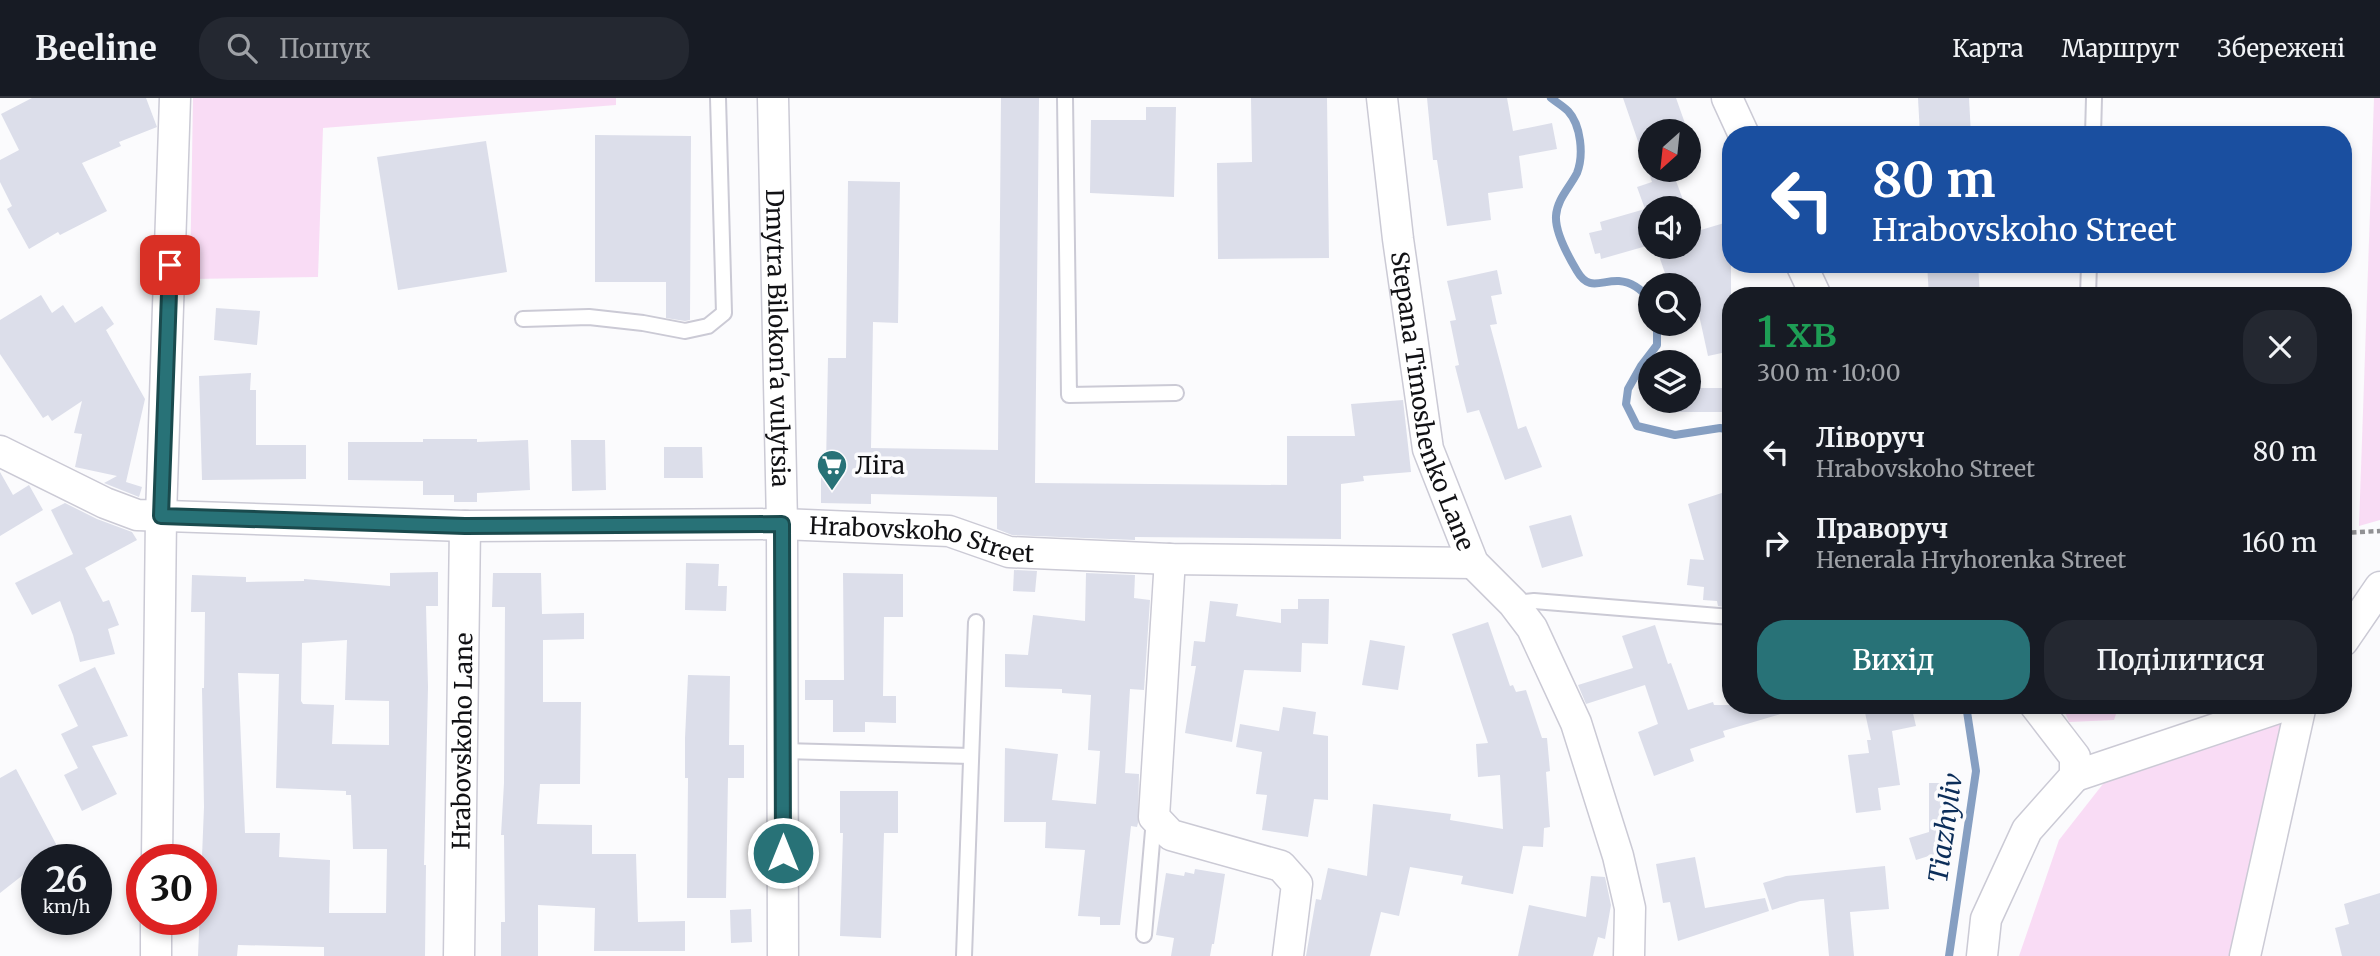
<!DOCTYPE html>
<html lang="uk">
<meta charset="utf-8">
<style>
body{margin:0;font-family:Merriweather,serif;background:#242831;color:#f1f3f6;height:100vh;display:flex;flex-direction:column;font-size:26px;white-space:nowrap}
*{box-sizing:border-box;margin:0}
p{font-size:23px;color:#9ea1a6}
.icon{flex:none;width:38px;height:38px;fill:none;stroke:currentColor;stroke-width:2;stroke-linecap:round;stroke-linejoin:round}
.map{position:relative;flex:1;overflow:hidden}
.side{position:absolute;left:1722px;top:189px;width:630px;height:427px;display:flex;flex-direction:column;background:#171b24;border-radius:28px;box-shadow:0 4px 10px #0003}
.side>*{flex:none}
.hud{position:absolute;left:1722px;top:28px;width:630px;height:147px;border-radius:28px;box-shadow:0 4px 10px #0003;background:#1a4fa0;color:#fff;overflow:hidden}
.needle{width:46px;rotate:207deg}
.controls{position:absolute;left:1638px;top:21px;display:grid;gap:14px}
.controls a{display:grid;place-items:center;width:63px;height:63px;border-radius:50%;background:#171b24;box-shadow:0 4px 10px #0003;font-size:35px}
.speed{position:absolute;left:21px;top:746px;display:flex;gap:14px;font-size:35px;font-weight:700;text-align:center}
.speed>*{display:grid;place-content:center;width:91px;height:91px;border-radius:50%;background:#171b24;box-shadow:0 4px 10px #0003;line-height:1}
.speed small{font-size:18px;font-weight:400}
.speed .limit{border:10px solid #d22;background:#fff;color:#111}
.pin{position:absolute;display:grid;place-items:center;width:60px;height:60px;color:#fff;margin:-30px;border-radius:14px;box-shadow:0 4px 10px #0006}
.me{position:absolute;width:77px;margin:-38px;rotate:0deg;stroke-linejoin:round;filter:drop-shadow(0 0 5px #0008)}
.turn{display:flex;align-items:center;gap:24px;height:147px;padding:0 35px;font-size:32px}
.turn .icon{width:91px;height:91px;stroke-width:2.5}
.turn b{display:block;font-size:49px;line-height:60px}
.round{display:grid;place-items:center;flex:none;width:74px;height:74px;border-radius:28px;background:#242831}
.head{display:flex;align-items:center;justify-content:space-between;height:119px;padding:0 35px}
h1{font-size:42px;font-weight:600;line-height:52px;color:#1e9e55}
.cta{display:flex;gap:14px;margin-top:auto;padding:14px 35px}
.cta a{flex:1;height:80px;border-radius:28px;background:#287277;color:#fff;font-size:28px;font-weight:600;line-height:80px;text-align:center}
.cta a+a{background:#242831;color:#f1f3f6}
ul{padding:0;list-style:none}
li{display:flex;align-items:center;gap:21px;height:91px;padding:0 35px}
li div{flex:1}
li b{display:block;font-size:26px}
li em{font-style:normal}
header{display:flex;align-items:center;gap:42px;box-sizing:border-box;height:98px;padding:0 35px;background:#171b24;border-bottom:2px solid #363941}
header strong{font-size:33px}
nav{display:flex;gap:38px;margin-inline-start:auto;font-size:24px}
.search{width:490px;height:63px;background:#242831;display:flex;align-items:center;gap:18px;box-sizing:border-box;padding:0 24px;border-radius:28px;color:#9ea1a6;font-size:26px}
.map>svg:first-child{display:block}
.green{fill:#f9dcf5}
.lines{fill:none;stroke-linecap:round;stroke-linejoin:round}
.stream{stroke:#869fc2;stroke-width:8}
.building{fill:#dcdeea;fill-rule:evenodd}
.service-casing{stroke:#cbcad5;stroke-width:18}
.minor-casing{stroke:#cbcad5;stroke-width:33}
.path{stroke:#919194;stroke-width:4.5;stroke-dasharray:5 3.5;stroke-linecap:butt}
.service{stroke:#fff;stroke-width:14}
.minor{stroke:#fff;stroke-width:30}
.route-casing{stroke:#1a4a4d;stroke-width:18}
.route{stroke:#287277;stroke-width:12}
.labels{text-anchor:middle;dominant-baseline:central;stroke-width:7;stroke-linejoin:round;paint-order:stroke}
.street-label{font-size:24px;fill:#111114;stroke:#fbfbfd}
.poi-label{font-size:24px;fill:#111114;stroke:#fbfbfd;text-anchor:start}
.water-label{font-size:26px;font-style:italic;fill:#0b2d59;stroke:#fbfbfd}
</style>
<header>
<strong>Beeline</strong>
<div class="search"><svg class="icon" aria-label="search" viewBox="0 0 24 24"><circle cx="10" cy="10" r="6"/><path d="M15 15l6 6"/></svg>Пошук</div>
<nav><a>Карта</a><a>Маршрут</a><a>Збережені</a></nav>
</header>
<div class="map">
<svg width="2380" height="858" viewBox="0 0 2380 858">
<rect width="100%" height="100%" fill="#fbfbfd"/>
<g class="green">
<path d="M193,0H616V7L323,30L318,179L190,181Z"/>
<path d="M2374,0H2380V422L2359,428Z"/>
<path d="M2062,607H2119L2114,622L2069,624Z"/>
<path d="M2287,607L2245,858H2019L2059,742L2121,663Z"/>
</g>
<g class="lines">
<g class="stream">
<path d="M1551,0C1556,4 1563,8 1568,13C1581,27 1584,57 1577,75C1570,89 1557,101 1556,118C1555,135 1568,158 1577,173C1589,194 1601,182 1619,183C1632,184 1643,193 1650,202"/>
<path d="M1657,226V247L1641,268L1628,291L1626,306L1637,328L1675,337L1720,330L1731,332"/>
<path d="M1949,858L1976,673L1966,607"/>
</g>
</g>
<g class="building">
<path d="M32,0H146L157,29L119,44L121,48L82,65L107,113L60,137L58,134L29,151L7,111L12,108L0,84V62L19,52L1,16Z"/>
<path d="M1001,0H1039L1035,385L1287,387V338H1355L1351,306L1403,302L1411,374L1363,378L1364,383L1341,386V441L1135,439V442L1012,437L997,431V399L871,396V406L821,405V375L826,368L828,260H846L848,83L900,84L898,225L873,224L871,350L998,352Z"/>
<path d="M1251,0H1327L1329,160L1218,161L1217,65L1252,64Z"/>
<path d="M1427,0H1507L1513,33L1552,25L1557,51L1519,58L1523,90L1488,95L1491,122L1447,128L1437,62H1433Z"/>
<path d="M1623,0H1676L1687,31L1680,33H1650V72H1672L1686,110H1650V147L1601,161L1600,155L1595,156L1589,135L1602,132L1600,124L1645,111L1637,89L1652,84Z"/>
<path d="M1918,0H1969L1971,37H1920Z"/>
<path d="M1146,9H1176L1174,99L1090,95L1091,22H1146Z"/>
<path d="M595,37L691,38L690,222L685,223L666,220V184H595Z"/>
<path d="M486,43L507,174L398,192L377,59Z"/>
<path d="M1689,118L1694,134L1731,123V253L1708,258L1694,194L1689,195V187H1669L1656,149H1689Z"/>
<path d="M1927,166H1978L1980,198H1929Z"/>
<path d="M1497,172L1502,196L1491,198L1497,226L1490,227L1518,331L1526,328L1542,369L1505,382L1479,312L1467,315L1455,268L1459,267L1450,223L1456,222L1447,183Z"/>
<path d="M41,197L52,215L63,207L75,225L102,208L114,226L106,232L145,301L126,384L142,389L139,399L104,385L117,378L75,369L82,336L74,335L82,303L52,323L48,317L43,320L0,256V222Z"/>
<path d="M216,210L260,213L257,247L214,242Z"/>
<path d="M251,275L250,292H256V347H306V381L202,382L199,278Z"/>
<path d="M1689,290H1731V314H1675L1674,303H1689Z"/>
<path d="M423,341H477V344L528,342L530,392L477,395V404H454V397H423V383L348,382V344H423Z"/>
<path d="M571,342H605L606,392L572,393Z"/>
<path d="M664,349H702L703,380H664Z"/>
<path d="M0,374L13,397L29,387L43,412L0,438Z"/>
<path d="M1731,392V437L1727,475H1731V505L1724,504L1723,509L1718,508L1717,503L1703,502L1704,489L1687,487L1690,461L1704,462L1688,406Z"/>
<path d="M65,405L97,421L132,434L137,442L85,470L103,504L109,502L119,527L108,531L115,556L80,564L73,537L60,503L32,517L15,485L73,456L51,412Z"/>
<path d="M1571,417L1583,458L1542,470L1529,428Z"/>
<path d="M686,465L719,466L718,488H727L726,513L685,512Z"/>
<path d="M1014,472L1037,473L1035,494L1013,493Z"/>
<path d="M438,474V508H426L428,589L424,767H426L425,858H324V849L238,847L237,858H198L204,709L202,590H204L205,514H191L192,477L246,479V484L304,483V481L390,488V475ZM347,542L345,602L389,603V647L332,646L334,607L303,606L301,603L302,545ZM238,575L279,576L276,690L346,693V697H351L353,751H387L386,815H329L330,762L279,759L280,735H245Z"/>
<path d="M493,475H541L542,516L584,515V541L543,542V604H581L580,686H540L537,726L592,727V756H636L638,824L685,823V853H594L595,810L538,807V858H501V824H505L504,737H501L504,685L505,509H492Z"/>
<path d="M843,475L903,476V519H884L883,598H896V625L865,624V634H833V602H805V582H844Z"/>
<path d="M1086,475L1135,477L1134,500L1150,502L1144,592L1130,591L1125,675L1139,676L1138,725L1137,729L1131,728L1120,827H1100V819L1078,818L1085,752L1045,750L1046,724H1004L1005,650L1058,656L1052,702L1096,706L1100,653L1088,652L1091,597L1062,595V591L1005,589V556L1028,557L1033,517L1085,523Z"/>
<path d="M1298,501H1329L1328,546L1302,545L1301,574L1244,572L1232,644L1185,635L1196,568H1191L1194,543L1205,544L1210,503L1238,506L1236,518L1281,525V511H1298Z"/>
<path d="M1488,524L1510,588L1513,587L1516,594L1526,592L1542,640H1547L1550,673L1546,674L1550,729L1544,730L1543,749L1523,748L1513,796L1461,786L1463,778L1410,769L1399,818L1381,814L1370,858H1306L1316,801L1321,802L1328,770L1367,778L1373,706L1451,716L1450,722L1503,731L1500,677L1478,679L1476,646L1488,645L1452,536Z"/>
<path d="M1655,527L1668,566L1671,565L1688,612L1713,604L1714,607H1790L1791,613L1723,633L1725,639L1690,651L1694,663L1654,678L1638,634L1658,626L1645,587L1586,606L1578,587L1633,570L1622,538Z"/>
<path d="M1370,542L1405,548L1398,592L1362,587Z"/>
<path d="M95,569L128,638L92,648L117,696L82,713L64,677L78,670L61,636L78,628L58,587Z"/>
<path d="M688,577L730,578L729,647H744V680H728L726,800H687L688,680H685V640Z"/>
<path d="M1877,607H1911L1916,628L1892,633L1900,687L1878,690L1881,712L1856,715L1848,657L1869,655L1867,642H1871L1864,610Z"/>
<path d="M1283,609L1316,614L1313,636L1328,638V702L1314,701L1308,739L1262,732L1267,697L1256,696L1262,654L1236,649L1240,626L1279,633Z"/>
<path d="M16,671L64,761H37V766L0,795V680Z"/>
<path d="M1929,685H1953L1954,750L1916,762L1909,740L1929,734Z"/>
<path d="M840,693H898V735H884L881,840L840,838L843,735H840Z"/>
<path d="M1695,759L1705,810L1765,800L1769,813L1678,843L1670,804L1663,805L1656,766Z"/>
<path d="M1885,768L1889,811L1850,814L1854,858H1829L1824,801L1800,803L1772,812L1763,785L1786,778Z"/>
<path d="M1195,771L1225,776L1214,846H1212L1210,858H1171L1174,840L1156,837L1166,775L1184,778L1185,774L1194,776Z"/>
<path d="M1591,778L1605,779L1611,807L1605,841L1598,839L1593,858H1518L1529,807L1586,819Z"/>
<path d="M2380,795V858H2342L2335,830L2349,826L2344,806Z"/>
<path d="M751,811L752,844L731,845L730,812Z"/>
</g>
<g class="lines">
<g class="service-casing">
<g id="service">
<path d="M1065,0L1069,297L1176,295"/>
<path d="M2093,37L2094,0"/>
<path d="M2088,198L2089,166"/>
<path d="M523,221L589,219L643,225L685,233L708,228L724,215L718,0"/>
<path d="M1513,505L1534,503L1731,519"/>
<path d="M783,653L971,658"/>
<path d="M1144,837L1154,721"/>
<path d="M964,858L976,524"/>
</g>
</g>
<g class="minor-casing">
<g id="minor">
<path id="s1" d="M773,0L782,426L783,858"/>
<path id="s2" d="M1382,0L1398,141L1428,351L1473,465L1513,505L1532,530L1576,625L1618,758L1630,810L1629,858"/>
<path d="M1727,0L1744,37"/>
<path d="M1801,166L1816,198"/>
<path id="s3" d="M0,353L105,405L137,417L465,428L782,426L949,433L1009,454L1170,461L1473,465"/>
<path d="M1170,461L1154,719L1171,737L1281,768L1297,786L1288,858"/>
<path d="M2343,543L2380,489"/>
<path d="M2075,678L2287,607"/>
<path d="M157,761L161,418L175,0"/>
<path d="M156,858V821"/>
<path id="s4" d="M459,858L465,428"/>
<path d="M1982,858L1986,821L2027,732L2075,678V659L2035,607"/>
<path d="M2245,858L2301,607"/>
</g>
</g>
<path class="path" d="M2343,435L2380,433"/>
<use href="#service" class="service"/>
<use href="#minor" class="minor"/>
</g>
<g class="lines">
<g class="route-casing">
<path id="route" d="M170,167L161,418L465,428L782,426L783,755"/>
</g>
<use href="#route" class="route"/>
</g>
<defs>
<g id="supermarket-pin" transform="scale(1.575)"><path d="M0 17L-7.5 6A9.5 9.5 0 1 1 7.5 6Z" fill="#287277" stroke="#fbfbfd"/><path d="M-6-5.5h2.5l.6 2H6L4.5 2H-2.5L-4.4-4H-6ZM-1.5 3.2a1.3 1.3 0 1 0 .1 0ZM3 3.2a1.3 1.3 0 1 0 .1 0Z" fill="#fff"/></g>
</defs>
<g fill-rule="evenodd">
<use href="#supermarket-pin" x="832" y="367"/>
</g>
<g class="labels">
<g class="street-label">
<text stroke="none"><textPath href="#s1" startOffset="240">Dmytra Bilokon'a vulytsia</textPath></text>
<text stroke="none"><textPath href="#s2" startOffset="308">Stepana Timoshenko Lane</textPath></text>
<text stroke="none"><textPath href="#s3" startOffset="938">Hrabovskoho Street</textPath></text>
<text stroke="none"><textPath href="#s4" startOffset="215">Hrabovskoho Lane</textPath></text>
</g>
<g class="poi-label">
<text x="855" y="367">Ліга</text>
</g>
<g class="water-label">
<text transform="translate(1945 730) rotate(-82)">Tiazhyliv</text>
</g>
</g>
</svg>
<div class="controls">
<a><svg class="needle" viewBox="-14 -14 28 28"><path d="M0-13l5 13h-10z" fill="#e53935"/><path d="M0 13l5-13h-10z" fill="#9ea1a6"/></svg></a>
<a><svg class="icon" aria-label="sound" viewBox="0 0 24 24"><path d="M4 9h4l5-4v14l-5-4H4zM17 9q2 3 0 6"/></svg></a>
<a><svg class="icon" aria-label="search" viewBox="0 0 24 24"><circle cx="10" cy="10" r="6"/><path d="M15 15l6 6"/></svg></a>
<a><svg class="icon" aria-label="layers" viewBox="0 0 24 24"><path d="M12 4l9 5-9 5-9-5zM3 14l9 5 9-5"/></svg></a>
</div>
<div class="speed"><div>26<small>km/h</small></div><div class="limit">30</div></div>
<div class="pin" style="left:170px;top:167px;background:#d93025"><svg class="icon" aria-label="arrive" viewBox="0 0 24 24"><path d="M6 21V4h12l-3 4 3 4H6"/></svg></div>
<svg class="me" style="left:783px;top:755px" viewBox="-20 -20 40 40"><circle r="17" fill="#287277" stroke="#fff" stroke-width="3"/><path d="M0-11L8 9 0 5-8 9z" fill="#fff"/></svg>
<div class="hud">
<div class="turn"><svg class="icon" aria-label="left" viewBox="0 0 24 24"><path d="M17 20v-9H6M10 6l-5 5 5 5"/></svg><div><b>80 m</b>Hrabovskoho Street</div></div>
</div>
<section class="side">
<div class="head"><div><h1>1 хв</h1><p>300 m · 10:00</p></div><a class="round"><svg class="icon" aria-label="close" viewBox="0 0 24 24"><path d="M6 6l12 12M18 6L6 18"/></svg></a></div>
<ul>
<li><svg class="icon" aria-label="left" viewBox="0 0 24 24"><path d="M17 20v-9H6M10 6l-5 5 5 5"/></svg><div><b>Ліворуч</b><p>Hrabovskoho Street</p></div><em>80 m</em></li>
<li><svg class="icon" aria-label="right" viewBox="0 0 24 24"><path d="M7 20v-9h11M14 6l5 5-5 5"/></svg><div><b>Праворуч</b><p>Henerala Hryhorenka Street</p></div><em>160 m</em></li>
</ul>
<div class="cta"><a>Вихід</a><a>Поділитися</a></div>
</section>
</div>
